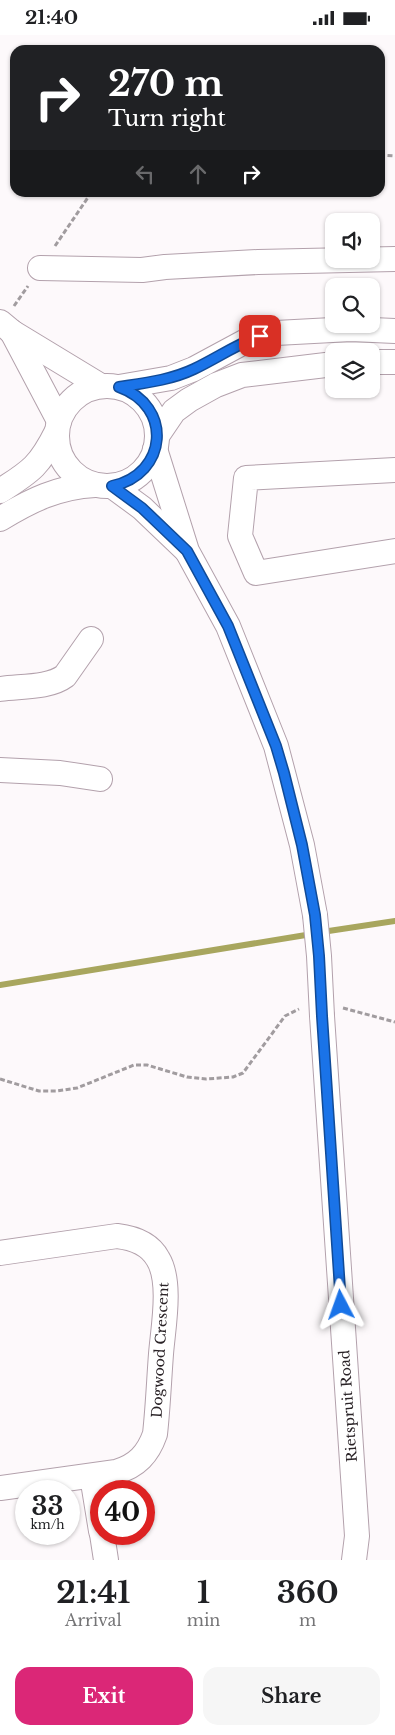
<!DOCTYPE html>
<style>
body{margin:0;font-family:"Libre Baskerville",serif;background:#f6f6f6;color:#202124;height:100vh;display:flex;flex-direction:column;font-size:19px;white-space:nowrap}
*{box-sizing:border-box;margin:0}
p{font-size:16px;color:#757577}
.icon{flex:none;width:28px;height:28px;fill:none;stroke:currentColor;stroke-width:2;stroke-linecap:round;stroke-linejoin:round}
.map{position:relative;height:1525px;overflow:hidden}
.details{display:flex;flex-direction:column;background:#fff;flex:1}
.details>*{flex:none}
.hud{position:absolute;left:10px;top:10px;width:375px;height:152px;border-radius:15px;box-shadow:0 1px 4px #0004;background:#202124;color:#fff;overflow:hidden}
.controls{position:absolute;left:325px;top:178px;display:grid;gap:10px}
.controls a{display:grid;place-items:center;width:55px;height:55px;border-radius:10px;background:#fff;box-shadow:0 1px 4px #0004;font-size:25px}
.speed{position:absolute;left:15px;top:1445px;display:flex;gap:10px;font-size:25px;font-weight:700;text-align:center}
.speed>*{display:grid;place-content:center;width:65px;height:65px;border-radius:50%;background:#fff;box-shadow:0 1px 4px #0004;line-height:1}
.speed small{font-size:12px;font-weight:400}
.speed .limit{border:8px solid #d22;background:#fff;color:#111}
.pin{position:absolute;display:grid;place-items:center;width:42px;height:42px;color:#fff;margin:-21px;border-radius:10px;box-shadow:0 2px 8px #0006}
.me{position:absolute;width:55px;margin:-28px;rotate:356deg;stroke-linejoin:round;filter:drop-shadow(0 0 4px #0008)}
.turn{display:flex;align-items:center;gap:18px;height:105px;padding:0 15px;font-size:22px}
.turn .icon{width:65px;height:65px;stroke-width:2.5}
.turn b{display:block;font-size:35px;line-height:42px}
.lanes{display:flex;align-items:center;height:48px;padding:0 15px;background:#0003;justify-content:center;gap:25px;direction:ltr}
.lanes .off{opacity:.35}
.eta{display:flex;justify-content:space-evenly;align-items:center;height:85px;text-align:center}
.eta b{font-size:30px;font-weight:700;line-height:35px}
.action{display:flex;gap:10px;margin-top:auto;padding:10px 15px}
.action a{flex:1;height:58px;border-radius:15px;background:#db2777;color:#fff;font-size:20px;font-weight:700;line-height:58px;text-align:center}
.action a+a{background:#f6f6f6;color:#202124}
.status{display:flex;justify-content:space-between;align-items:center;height:35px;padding:0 25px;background:#fff;direction:ltr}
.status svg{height:14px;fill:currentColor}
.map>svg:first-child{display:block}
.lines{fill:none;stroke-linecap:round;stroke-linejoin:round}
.stream{stroke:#a8a65e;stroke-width:6}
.minor-casing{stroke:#b3a1ac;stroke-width:26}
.path{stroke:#a19c9f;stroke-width:3;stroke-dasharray:5 2.5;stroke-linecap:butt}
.minor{stroke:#fff;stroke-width:24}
.minor-bridge-casing{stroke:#b3a1ac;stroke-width:26;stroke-linecap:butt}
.minor-bridge{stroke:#fff;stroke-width:24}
.route-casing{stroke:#114b97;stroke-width:12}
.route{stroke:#1a73e8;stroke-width:9}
.labels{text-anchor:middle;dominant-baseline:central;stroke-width:5;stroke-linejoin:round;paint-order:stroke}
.street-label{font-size:14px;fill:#2a2327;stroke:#fff}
</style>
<div class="status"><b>21:40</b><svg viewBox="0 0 49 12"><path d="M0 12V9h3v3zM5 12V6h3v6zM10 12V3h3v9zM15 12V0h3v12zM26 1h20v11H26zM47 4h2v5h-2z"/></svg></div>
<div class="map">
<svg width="395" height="1525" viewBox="0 0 395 1525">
<rect width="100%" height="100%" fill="#fdf9fb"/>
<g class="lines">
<g class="stream">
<path d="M322,897L395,886"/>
<path d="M0,950L312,899"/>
</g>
<g class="minor-casing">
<g id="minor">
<path d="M40,233L142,235L165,232L258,227L395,224"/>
<path d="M0,287L12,297L101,351"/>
<path d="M12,297L59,386"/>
<path d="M371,327H395"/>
<circle cx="107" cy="401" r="50"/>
<path d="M119,352L171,343L194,334L246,306L260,301L276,298L351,294L395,296"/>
<path d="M157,401L174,376L189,365L216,350L242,340L334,329"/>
<path d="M155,414L187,516L228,591L276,711L302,810L315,880"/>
<path d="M395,435L246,443L240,501L256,538L395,516"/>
<path d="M112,451L142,473L186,515"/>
<path d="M0,456C32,436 40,430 57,396"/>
<path d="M0,484C31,465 58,452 95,450"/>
<path d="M0,654C20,651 49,653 65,641L91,604"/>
<path d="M0,735L60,738L100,744"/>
<path d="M322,981L357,1501L354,1525"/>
<path d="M0,1218L117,1201C134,1203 150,1209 158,1224C172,1247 163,1293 161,1319C159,1345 158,1372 155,1399C148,1419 137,1431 116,1437L0,1453"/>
<path d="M92,1441L101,1496"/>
<path d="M102,1499L106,1525"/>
</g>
</g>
<g class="path">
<path d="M380,120L395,121"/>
<path d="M55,211L91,158"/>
<path d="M14,271L28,251"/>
<path d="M343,973L395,987"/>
<path d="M0,1044L39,1056H57L77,1053L134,1030H147L187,1042L206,1044L233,1042L243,1038L285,981L299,974"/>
</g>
<use href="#minor" class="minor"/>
<g class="minor-bridge-casing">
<path id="minor-bridge" d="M315,880L319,921L322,981"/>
</g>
<use href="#minor-bridge" class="minor-bridge"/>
</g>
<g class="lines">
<g class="route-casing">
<path id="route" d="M260,301C237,309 217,323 194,334C171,345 145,348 119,352C173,371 168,439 112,451L142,473L187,516L228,591L276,711L284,738L302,810L315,880L319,921L322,981L341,1270"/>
</g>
<use href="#route" class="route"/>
</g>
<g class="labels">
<g class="street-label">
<text transform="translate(160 1315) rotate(-87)">Dogwood Crescent</text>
<text transform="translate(348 1371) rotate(-94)">Rietspruit Road</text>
</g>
</g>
</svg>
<div class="controls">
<a><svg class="icon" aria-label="sound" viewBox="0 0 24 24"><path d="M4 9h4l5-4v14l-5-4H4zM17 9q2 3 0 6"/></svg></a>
<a><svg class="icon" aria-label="search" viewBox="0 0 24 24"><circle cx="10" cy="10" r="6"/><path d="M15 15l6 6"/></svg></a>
<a><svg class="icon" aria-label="layers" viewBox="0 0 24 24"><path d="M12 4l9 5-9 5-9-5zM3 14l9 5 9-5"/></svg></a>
</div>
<div class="speed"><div>33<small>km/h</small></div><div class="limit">40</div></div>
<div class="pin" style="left:260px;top:301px;background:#d93025"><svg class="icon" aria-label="arrive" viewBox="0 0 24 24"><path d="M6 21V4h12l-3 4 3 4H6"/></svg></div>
<svg class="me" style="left:341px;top:1270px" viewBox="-20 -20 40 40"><path d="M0-17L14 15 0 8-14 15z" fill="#1a73e8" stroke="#fff" stroke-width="4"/></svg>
<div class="hud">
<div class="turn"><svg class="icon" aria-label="right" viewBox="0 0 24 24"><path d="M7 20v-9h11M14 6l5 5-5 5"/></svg><div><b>270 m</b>Turn right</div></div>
<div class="lanes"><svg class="icon off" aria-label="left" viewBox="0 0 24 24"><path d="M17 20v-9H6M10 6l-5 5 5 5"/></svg><svg class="icon off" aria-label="ahead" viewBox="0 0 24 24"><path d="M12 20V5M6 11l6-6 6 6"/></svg><svg class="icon" aria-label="right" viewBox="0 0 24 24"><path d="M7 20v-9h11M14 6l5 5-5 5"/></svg></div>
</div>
</div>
<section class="details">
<div class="eta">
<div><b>21:41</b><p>Arrival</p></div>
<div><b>1</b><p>min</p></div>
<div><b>360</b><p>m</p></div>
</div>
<div class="action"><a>Exit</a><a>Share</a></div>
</section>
